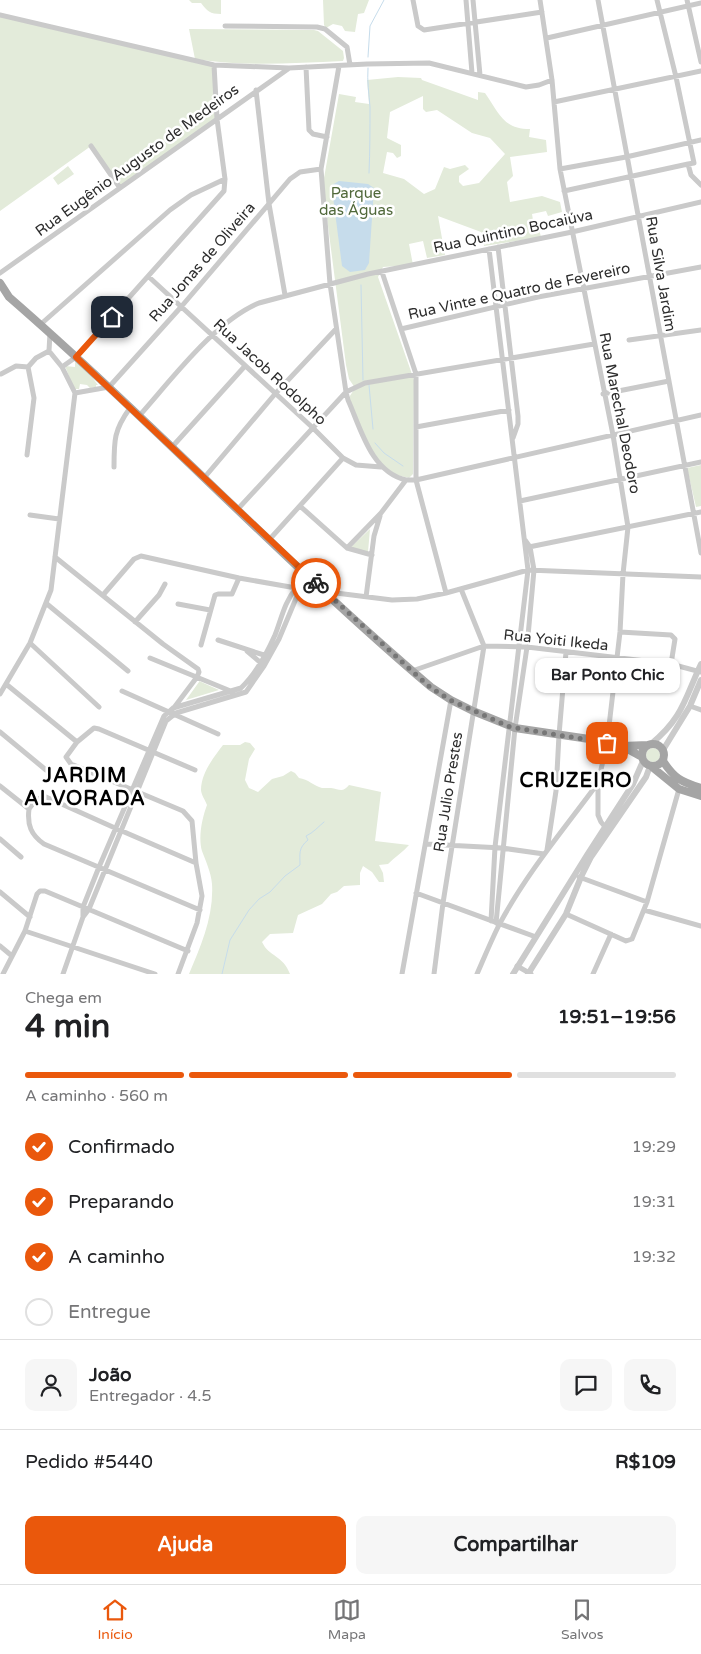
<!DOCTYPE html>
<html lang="pt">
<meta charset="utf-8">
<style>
:root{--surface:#fff;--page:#f6f6f6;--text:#202124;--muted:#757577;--line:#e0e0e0;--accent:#ea580c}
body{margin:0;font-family:"Varela Round",sans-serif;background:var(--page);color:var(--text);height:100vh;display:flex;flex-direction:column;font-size:19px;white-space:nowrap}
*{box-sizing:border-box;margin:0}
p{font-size:16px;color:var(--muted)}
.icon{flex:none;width:28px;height:28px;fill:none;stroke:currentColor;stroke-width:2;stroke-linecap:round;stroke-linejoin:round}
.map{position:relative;height:974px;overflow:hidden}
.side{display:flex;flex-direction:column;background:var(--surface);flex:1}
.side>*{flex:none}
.pin{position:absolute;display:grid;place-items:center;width:42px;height:42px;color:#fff;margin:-21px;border-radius:10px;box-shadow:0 2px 8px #0006}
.courier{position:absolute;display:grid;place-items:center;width:50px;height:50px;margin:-25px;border:4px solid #ea580c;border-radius:50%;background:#fff;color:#222;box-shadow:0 1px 6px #0007}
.bubble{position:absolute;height:35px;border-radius:10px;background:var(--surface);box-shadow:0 1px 4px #0004;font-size:16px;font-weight:700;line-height:35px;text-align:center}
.head em{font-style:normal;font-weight:700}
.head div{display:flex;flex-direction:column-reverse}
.head{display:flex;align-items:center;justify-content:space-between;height:85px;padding:0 25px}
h1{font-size:32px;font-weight:700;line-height:38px}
.bar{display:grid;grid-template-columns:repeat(4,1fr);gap:8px 5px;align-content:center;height:60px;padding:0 25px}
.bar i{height:6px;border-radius:4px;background:var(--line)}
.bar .on{background:var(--accent)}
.bar p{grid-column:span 4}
.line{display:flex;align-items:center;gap:12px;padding:0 25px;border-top:1px solid var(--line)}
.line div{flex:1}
.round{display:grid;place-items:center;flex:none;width:52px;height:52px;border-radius:10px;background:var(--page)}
ol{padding:0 25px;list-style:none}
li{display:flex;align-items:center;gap:15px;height:55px}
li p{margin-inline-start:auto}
li .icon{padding:5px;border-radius:50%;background:var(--accent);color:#fff;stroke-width:4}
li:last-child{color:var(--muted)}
li i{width:28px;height:28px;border:2px solid var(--line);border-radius:50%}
.primary-button{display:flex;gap:10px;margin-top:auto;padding:10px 25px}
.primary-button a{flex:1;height:58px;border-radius:10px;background:var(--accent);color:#fff;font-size:20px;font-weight:700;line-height:58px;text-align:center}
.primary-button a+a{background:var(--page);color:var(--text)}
.menu{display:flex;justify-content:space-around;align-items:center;height:70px;border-top:1px solid var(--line);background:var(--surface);font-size:14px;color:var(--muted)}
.menu a{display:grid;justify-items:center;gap:2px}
.menu .on{color:var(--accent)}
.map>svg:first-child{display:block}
.green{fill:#e3ebda;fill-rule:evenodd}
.water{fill:#c6dceb}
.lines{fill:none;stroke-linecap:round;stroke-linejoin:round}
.stream{stroke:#c6dceb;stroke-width:1}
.minor{stroke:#cacaca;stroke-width:5}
.tertiary{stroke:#cacaca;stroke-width:6}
.primary{stroke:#a5a5a5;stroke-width:8}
.done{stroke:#767676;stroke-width:5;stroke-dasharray:0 9}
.route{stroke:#ea580c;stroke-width:6}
.labels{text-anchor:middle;stroke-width:5;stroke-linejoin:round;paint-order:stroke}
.street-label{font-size:15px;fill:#2d2d2d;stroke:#fff}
.park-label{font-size:15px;fill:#50683a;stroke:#fff}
.district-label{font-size:20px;font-weight:bold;letter-spacing:1px;fill:#000;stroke:#fff}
</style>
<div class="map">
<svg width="701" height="974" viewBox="0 0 701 974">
<rect width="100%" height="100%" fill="#fff"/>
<path class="green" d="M189,0h32v14c-11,0 -14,-3 -20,-11h-9z
M323,0h46l-5,13 -6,1 -3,18 -10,-1 -3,-5 -9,-2 -7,4 -2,-3z
M0,15l214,50 3,54 -97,69 -29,-42 -91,65z
M189,29l125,1 4,1 25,20 1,7 -1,3c-49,2 -100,6 -148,-2z
M398,77l23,1 1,2 56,20v-8l7,1c14,20 18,36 45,36l-1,8 17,3 1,12 -37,5 3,19 -6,6 3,20 32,-6 18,6 2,10 -14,4 -2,-5 -14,3 1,6h-2l-1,6 8,-1 3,12 -57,9 -3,-14 -43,-16 7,39 -18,3 -4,-17 -14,3 4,21 -30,2 -5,10 36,103 -1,91v3l-4,4 -12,-3 -22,-14 -27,-62 7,-11 -6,-9 -3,-14 -22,-170v-17l15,-84 17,3 -1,5 14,2 -2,-24zM423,96v13l3,3 11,-2 35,23 18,5 15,16 -26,29 -16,3 -4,-4v-6l10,-7 -4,-4 -15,4 -6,-2 -9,22 -11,5 -20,-15 -21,-6 4,-21 6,1 4,5 4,-2v-11l-14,-7 3,-26z
M68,166l6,8 -16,11 -5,-7z
M75,362c11,5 16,14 23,23h-2v2l-6,1 -3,-3 -7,-1 -1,5h-5l-9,-23 10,1z
M701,465v41l-5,1 -9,-39z
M370,529l-2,23 -18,-4z
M199,681l20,9 -33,10 13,-18z
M245,742l5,1 5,6 -6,10 -4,21 4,8 9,4 14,-13 11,-3 8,-5 4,2 4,5c9,1 15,8 23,10 1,0 8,0 9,0 8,1 12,5 18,-3l32,7 -6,49 34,4c-6,7 -14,12 -21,19l-9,1 4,8 1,9h-5l-7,-10 -9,-6 -3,7v12l-16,1 -7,6 -6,2 -9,10 -24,11 -5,18 -23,1 -8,8c7,15 21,13 28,32h-101c12,-28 25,-58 23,-90 -1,-12 -6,-22 -10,-33 -4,-13 0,-33 5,-46 -2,-5 -6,-11 -6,-15 0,-17 13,-33 22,-45h17z
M646 755a7 7 0 1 1 14 0a7 7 0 1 1-14 0Z"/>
<path class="water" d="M339,181l29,3 6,4 -5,75 -4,7 -15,2 -8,-6 -10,-77v-4z"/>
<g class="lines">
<path class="stream" d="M368,57l2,-31 14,-26
M368,68c-1,13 1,26 2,39 0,22 0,44 -1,66
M361,285l2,95
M369,385l4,44
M375,443l9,10 19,13
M222,974l8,-34 19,-30 10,-11 11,-7 15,-16 15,-11c0,-11 -2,-17 8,-25l-2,-4c7,-3 13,-10 18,-14"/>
<path class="minor" d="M413,0l5,26 6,4 118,-18
M466,0l6,73
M473,0l7,75
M540,0l12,80 8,89 53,266 15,92 -5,47 -3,58 -13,111 -9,40v32l3,7 5,6
M598,0l103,553
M657,0l19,77 18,86 -6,1 3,11 10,10
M687,0l14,62
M0,15l214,50 75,3 78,-4 62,-1 97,24 13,-2 13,-5
M225,26l92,1 8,2 22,18 3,18
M547,38l154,-35
M339,66l-18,103 9,115 16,108 2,8c13,29 23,72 58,80
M306,67l3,63 4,4 14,3
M256,90l13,114 16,91
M554,102l147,-31
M91,146l29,42
M560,169l66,-12 75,-17
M564,191l124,-27
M498,247l20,169v8l-5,14
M489,249l39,321 -33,277 -4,74
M382,272l34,102v106l30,113
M0,273l288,-204
M149,277l164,151 30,30 13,7 25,2
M41,324l129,-114 21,-15 34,-16
M401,329l137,-32 163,-30
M629,340l72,-10
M49,351l13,16 13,26
M62,367l14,-10 148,-166 1,-12 -8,-60 -3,-54
M1,374l15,-8 12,1 8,-9 13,-7 1,-18
M75,393l34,-6 72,-80 109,-128 10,-7 21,-3
M603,394l66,-13
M139,416c33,-37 75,-94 120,-113l109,-29 204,-42 129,-30
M416,427l93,-17
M172,447l73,-81
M27,455l7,-57 -6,-31
M114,467c0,-27 0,-37 16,-59
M204,478l71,-84 61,-65
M520,501l181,-39
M300,506l47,42 25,7
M237,510l109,-118 19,-9 229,-39
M30,515l29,4
M269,540l74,-82
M529,547l172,-35
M347,548l34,-35 25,-33h10l285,-65
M55,557l108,87 35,25 1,3 -2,5 -24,32
M103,595l31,-36 7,-3 98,22 57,10 96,12 25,-1 29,-6 82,-23 173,7
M366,597l8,-61 6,-20
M47,604l81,67
M178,604l32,6
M135,622l24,-27 6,-11
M620,632l51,3 4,4 -4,25
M218,640l49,16
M30,643l69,64
M201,645l14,-50 3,-1h14l7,-16
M247,651l15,13
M150,658l83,34
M412,671l72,-25 43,1 144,17 30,8
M6,684l71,58
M122,691l96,43
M0,694l30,-51 21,-53 24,-197
M690,706l11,4
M0,732l46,38
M0,786l29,23
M29,809c-2,16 2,26 15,35l156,66
M29,809c5,-7 8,-12 17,-12l69,31 81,35
M0,839l21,18
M426,844l76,4 42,6
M547,850l9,-59 3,-56 7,-83
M579,877l68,25
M0,892l30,25
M416,893l120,44
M644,910l57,16
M566,914l60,27 6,-2 15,-37 32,-113
M83,916v-9l16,-40 65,-151 9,-8 68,-20c14,-13 26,-35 34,-53 7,-18 9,-32 21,-47
M496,923l19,-195 12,-81 7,-77 -4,-23 -5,-7
M25,931l130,43
M0,946l12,10
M517,966l14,8
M3,974l22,-43 12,-37 3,-3h5l143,60
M63,974l20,-57 6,-8 77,-188 10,-8 70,-21 18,-26 15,-27 21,-50
M178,974l19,-51 5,-27 -6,-33 -4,-42 -9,-10 -112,-47 -5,-7 11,-15 17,-14 5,1 96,41
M402,974l49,-274
M434,974l9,-71 41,-257 -23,-57
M477,974c7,-16 14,-33 22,-49 27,-51 65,-96 99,-142
M593,974l18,-40"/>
<path class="tertiary" d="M651,744c32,-26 34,-46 50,-80
M663,750l27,-44 11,-26
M513,974l74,-119 46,-71 10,-23
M528,974l38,-60 15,-37 10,-20 55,-80 4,-11"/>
<path class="primary" d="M0,283l9,14c145,126 276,266 422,390l20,13 22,11 42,17 74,11 33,7 26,-1
M642 755a11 11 0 1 1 22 0a11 11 0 1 1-22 0Z
M622,746l20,11
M663,761c11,17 18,21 38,27
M652,767l27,22 22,7"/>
</g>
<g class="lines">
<path class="done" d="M316,583l96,88 18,16 20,13 60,27 97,16"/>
<path class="route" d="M112,317l-36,40 240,226"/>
</g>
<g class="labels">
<g class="street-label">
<text transform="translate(137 160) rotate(-36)" y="5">Rua Eugênio Augusto de Medeiros</text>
<text transform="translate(513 231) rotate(-12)" y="5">Rua Quintino Bocaiúva</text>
<text transform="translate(202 262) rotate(-49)" y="5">Rua Jonas de Oliveira</text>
<text transform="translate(661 274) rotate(80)" y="5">Rua Silva Jardim</text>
<text transform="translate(519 291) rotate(-12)" y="5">Rua Vinte e Quatro de Fevereiro</text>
<text transform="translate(270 372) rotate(43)" y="5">Rua Jacob Rodolpho</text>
<text transform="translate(620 413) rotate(79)" y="5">Rua Marechal Deodoro</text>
<text transform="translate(556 640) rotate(6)" y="5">Rua Yoiti Ikeda</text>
<text transform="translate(448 792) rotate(-81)" y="5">Rua Julio Prestes</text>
</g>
<g class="park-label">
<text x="356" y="198">Parque<tspan x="356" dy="17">das Águas</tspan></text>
</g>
<g class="district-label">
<text x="85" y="782">JARDIM<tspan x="85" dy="23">ALVORADA</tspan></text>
<text x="576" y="787">CRUZEIRO</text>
</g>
</g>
</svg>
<div class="pin" style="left:607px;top:743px;background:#ea580c"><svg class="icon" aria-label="bag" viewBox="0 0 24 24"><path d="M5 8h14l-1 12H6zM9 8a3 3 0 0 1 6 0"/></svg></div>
<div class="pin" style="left:112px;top:317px;background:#1f2937"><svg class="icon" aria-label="home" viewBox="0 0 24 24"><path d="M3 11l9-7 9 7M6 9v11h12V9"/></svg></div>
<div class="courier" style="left:316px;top:583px"><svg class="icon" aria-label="bike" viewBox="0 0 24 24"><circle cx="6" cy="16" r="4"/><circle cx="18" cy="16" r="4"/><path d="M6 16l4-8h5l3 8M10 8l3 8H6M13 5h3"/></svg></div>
<div class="bubble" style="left:535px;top:658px;width:145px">Bar Ponto Chic</div>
</div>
<section class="side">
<div class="head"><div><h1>4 min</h1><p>Chega em</p></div><em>19:51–19:56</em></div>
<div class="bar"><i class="on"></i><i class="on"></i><i class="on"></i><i></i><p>A caminho · 560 m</p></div>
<ol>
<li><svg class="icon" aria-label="check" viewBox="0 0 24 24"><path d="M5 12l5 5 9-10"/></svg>Confirmado<p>19:29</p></li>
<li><svg class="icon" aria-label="check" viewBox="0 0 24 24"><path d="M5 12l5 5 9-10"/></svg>Preparando<p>19:31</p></li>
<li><svg class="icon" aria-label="check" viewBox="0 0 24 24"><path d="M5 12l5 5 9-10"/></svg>A caminho<p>19:32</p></li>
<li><i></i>Entregue</li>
</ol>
<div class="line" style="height:90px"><a class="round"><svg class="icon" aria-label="person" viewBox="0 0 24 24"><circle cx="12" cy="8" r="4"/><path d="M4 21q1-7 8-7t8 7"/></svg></a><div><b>João</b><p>Entregador · 4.5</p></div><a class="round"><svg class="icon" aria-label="chat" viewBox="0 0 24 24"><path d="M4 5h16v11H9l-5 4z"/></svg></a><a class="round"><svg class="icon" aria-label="phone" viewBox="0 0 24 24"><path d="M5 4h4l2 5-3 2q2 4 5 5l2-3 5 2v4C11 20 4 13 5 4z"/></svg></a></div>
<div class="line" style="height:65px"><div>Pedido #5440</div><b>R$109</b></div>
<div class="primary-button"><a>Ajuda</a><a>Compartilhar</a></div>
</section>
<nav class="menu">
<a class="on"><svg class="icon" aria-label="home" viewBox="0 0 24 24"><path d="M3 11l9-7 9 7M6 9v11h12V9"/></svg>Início</a>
<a><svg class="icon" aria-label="map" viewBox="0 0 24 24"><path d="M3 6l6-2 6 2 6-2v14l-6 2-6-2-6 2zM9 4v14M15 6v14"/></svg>Mapa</a>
<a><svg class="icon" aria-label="saved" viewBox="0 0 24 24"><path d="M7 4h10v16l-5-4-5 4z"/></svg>Salvos</a>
</nav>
